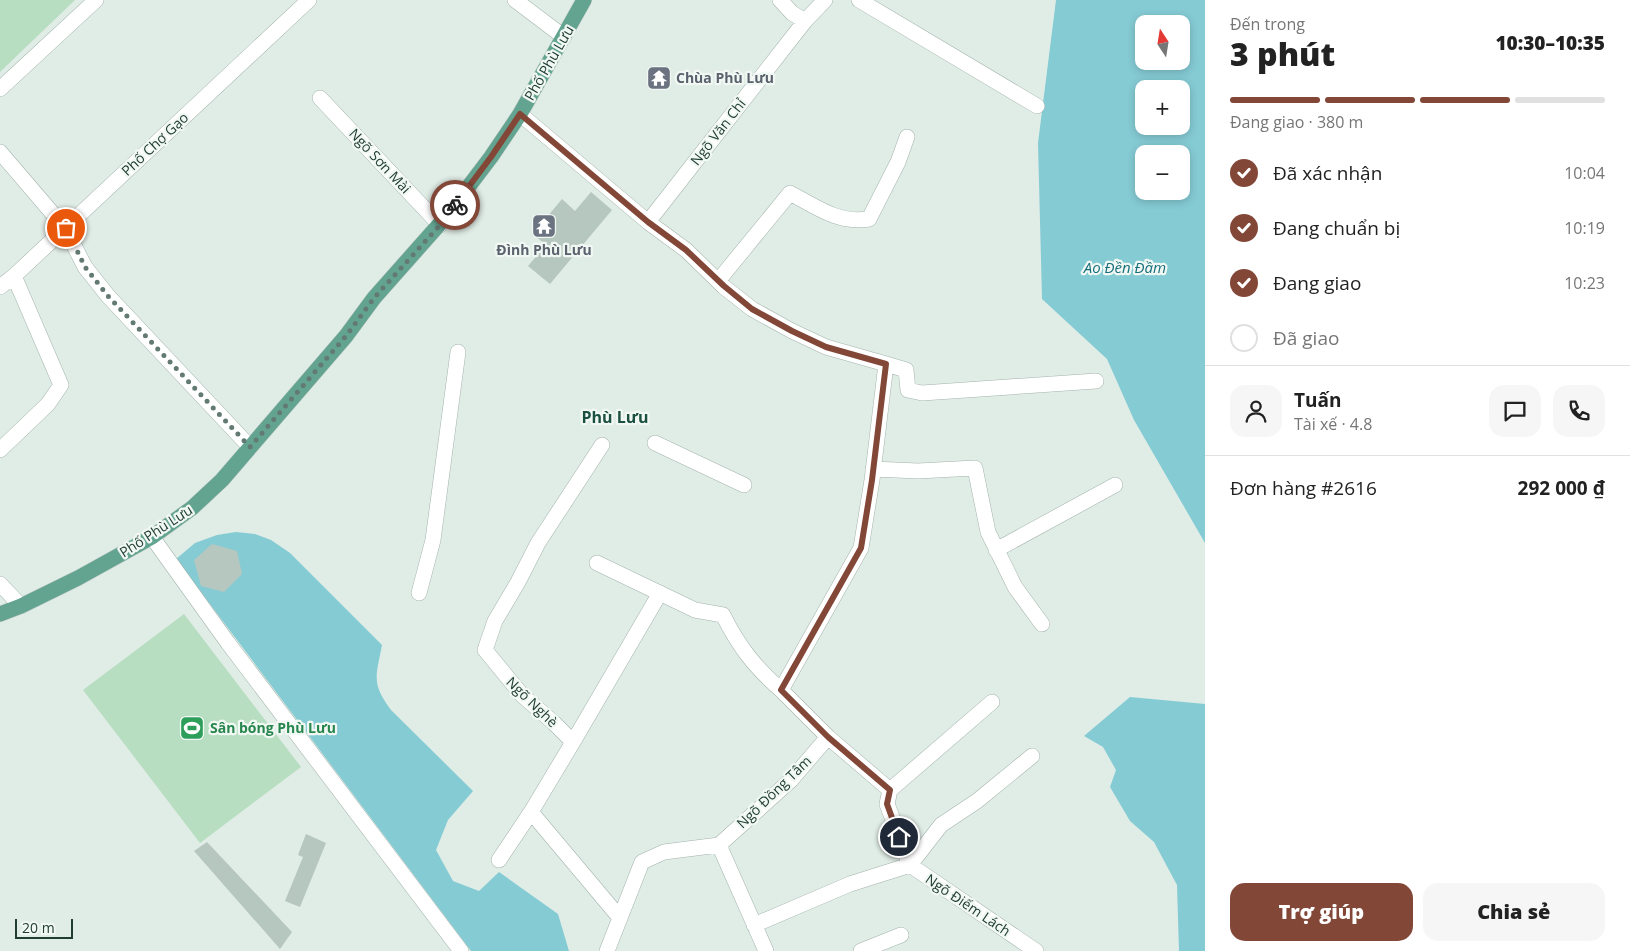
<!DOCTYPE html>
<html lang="vi">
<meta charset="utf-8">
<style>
:root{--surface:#fff;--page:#f6f6f6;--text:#222;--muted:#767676;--line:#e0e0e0;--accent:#834738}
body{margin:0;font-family:"Open Sans",sans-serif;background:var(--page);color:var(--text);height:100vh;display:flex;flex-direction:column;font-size:19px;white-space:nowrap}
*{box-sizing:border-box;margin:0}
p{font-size:16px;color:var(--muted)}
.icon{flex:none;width:28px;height:28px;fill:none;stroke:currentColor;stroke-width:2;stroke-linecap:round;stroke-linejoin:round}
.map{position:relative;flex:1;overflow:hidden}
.side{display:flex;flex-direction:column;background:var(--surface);width:425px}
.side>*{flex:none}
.needle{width:32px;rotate:348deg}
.fabs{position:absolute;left:1135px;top:15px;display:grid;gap:10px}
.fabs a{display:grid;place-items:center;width:55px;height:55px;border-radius:10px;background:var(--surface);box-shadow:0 2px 8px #0003;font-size:25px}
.scale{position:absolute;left:15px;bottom:12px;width:58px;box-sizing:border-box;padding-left:5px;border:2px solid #203d34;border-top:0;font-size:14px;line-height:18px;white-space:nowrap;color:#203d34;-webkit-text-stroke:4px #f1f8f4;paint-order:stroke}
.pin{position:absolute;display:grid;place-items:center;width:42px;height:42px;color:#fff;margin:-21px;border:2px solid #fff;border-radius:50%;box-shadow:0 1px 5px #0007}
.courier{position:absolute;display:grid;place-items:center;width:50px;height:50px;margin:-25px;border:4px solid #834738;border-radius:50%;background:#fff;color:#222;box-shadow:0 1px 6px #0007}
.overview em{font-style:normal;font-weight:800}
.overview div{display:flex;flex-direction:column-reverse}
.overview{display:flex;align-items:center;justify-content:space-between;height:85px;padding:0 25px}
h1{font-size:32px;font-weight:800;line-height:38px}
.bar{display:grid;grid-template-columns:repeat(4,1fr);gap:8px 5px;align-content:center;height:60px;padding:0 25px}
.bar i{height:6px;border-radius:4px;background:var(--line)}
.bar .selected{background:var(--accent)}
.bar p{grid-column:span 4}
.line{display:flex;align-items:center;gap:12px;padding:0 25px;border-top:1px solid var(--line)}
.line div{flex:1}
.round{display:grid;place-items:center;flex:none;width:52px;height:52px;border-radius:15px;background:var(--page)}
ol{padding:0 25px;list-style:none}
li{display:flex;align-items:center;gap:15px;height:55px}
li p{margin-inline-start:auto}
li .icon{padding:5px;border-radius:50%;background:var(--accent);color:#fff;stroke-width:4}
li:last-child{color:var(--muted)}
li i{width:28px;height:28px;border:2px solid var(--line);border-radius:50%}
.primary-button{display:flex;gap:10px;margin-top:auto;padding:10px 25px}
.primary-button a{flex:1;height:58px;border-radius:15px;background:var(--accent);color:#fff;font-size:20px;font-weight:800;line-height:58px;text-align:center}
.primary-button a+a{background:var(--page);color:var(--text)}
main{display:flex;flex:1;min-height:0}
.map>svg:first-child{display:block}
.green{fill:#b8dec1}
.water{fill:#85cbd4;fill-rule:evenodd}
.building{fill:#b6c7bf}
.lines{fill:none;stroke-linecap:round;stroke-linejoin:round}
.minor-casing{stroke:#a3b4ad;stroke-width:16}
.major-casing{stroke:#c1c9c6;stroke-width:16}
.minor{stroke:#fff;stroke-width:15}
.major{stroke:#63a490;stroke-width:15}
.done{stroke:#637a72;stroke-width:5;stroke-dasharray:0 9}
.route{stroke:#834738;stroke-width:6}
.labels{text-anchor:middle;stroke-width:4.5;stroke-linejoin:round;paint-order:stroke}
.street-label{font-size:14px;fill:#203d34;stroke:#f1f8f4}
.worship-label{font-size:14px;font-weight:bold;fill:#5b616d;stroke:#f1f8f4;text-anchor:start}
.leisure-label{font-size:14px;font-weight:bold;fill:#27864d;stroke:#f1f8f4;text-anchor:start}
.water-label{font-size:15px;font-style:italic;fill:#176f7c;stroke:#f1f8f4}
.quarter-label{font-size:16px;font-weight:bold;fill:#1b5041;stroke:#f1f8f4}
</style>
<main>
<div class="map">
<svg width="1205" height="951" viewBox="0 0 1205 951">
<rect width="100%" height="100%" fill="#e0ece6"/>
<path class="green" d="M0,0h75l-75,72z
M184,614l117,153 -101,76 -117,-153z"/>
<path class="water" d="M1056,0h149v543l-71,-123 -27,-61 -65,-60 -4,-156zM1144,24h37v37h-37zM1144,89h37v37h-37zM1144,154h37v37h-37z
M236,532l19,2 16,6 19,13 92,92c-6,32 -11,38 9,65l82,81 -25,29 -12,30 17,31 26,10 20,-19 59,42 11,37h-98l-295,-392 19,-16 22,-8z
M1130,697l75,7v247h-26l-2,-66 -23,-43 -24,-21 -20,-34 6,-17 -13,-23 -19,-11z"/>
<path class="building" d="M591,192l21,18 -62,74 -22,-18 18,-21 -13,-11 29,-35 13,12z
M212,544l25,7 5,23 -18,18 -23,-6 -7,-26z
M306,834l20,9 -26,64 -15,-6 18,-44 -5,-2z
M207,842l85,90 -12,17 -86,-98z"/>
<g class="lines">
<defs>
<path id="minor" d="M515,0l49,37
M859,0l178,106
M805,21l20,-21
M0,89l96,-89
M320,98l120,127
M520,114l128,108 38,28 38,37 28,22 40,22 34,16 60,17 -14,116 -11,68 -80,142 47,47 -37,43 -72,65 -55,7 -22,10 -35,89
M0,152l65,76 20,39 23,29 142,151
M648,222l157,-201 -13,-8 -12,-13
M718,281l72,-88c26,14 49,31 79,26l29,-57 9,-25
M0,287l14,-11 295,-276
M886,364l20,6 2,20 14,3 174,-12
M655,443l89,42
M602,445l-64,98 -20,39 -23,39 -10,29 37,45 32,28 19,19 -42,70 89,106
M0,450l48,-46 13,-19 -47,-109
M873,469l45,2 57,-3 13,64 27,55 27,37
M152,537l76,106 233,308
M996,550l119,-65
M597,563l98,47 28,5c16,32 31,51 58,75
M0,584l21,22
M419,593l14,-53 25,-188
M828,737l62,53 -3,14 23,61 126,86
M573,742l87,-149
M890,790l102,-88
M719,845l47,106
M499,860l32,-48
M754,925l96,-41 60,-19 31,-40 36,-24 55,-45
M861,951l40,-16"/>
<path id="major" d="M0,614l21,-8 57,-28 74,-41 40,-29 30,-28 124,-144 28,-38 70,-79 47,-62 29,-43 64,-114"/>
</defs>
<use href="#minor" class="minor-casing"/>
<use href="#major" class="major-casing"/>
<use href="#minor" class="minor"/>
<use href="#major" class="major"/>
</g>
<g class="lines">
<path class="done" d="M66,228l19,39 23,29 142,151 96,-111 28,-38 66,-73 15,-20"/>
<path class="route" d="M455,205l36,-48 29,-43 128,108 38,28 38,36 28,23 40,22 34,16 60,17 -14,116 -11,68 -80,142 47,47 62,53 -3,14 12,33"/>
</g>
<defs>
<symbol id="temple-square" viewBox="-11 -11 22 22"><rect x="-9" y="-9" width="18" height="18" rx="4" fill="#6b7280" stroke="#f1f8f4"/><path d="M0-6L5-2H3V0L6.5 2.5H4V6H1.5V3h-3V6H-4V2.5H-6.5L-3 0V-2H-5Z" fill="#fff"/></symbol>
<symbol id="stadium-square" viewBox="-11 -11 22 22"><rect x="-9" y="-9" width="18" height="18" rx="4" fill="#2e9e5b" stroke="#f1f8f4"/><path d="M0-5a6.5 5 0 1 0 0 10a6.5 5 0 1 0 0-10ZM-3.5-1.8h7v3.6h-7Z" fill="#fff"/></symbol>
</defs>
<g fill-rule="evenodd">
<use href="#temple-square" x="645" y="64" width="28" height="28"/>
<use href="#temple-square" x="530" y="212" width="28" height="28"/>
<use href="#stadium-square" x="178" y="714" width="28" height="28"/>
</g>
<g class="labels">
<g class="street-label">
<text transform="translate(549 63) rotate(-60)" y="5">Phố Phù Lưu</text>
<text transform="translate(718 132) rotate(-52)" y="5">Ngõ Văn Chỉ</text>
<text transform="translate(155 144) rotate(-43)" y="5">Phố Chợ Gạo</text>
<text transform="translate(380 161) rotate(47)" y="5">Ngõ Sơn Mài</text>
<text transform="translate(156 531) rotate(-33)" y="5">Phố Phù Lưu</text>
<text transform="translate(532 702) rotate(44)" y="5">Ngõ Nghè</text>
<text transform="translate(774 792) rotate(-44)" y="5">Ngõ Đồng Tâm</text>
<text transform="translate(968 905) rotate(34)" y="5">Ngõ Điếm Lách</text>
</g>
<g class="worship-label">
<text x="676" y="83">Chùa Phù Lưu</text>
<text x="544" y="255" text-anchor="middle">Đình Phù Lưu</text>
</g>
<g class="leisure-label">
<text x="210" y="733">Sân bóng Phù Lưu</text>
</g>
<g class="water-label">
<text x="1125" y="273">Ao Đền Đầm</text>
</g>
<g class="quarter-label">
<text x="615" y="423">Phù Lưu</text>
</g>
</g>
</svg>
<div class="fabs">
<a><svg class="needle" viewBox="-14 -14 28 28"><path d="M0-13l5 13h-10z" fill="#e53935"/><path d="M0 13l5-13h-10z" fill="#767676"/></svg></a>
<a>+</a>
<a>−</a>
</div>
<div class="scale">20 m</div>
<div class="pin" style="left:66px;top:228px;background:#ea580c"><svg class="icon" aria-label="bag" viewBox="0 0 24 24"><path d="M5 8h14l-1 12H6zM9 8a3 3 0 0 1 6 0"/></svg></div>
<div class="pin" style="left:899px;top:837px;background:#1f2937"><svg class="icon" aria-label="home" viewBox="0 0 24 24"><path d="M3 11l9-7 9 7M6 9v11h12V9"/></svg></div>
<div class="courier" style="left:455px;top:205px"><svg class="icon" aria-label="bike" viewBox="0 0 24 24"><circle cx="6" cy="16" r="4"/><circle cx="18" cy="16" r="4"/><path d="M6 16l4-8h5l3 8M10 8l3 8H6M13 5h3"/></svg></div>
</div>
<section class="side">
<div class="overview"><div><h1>3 phút</h1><p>Đến trong</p></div><em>10:30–10:35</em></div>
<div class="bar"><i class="selected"></i><i class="selected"></i><i class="selected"></i><i></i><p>Đang giao · 380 m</p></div>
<ol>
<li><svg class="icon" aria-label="check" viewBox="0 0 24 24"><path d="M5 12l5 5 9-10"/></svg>Đã xác nhận<p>10:04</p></li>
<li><svg class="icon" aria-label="check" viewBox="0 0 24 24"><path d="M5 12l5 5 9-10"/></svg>Đang chuẩn bị<p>10:19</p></li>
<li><svg class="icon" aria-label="check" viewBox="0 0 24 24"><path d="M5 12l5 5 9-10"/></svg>Đang giao<p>10:23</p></li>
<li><i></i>Đã giao</li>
</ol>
<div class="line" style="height:90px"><a class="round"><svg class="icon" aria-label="person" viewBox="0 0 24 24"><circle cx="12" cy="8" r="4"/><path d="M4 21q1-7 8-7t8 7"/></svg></a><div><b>Tuấn</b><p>Tài xế · 4.8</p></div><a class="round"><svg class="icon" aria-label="chat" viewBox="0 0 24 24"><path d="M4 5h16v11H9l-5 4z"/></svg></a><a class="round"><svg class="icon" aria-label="phone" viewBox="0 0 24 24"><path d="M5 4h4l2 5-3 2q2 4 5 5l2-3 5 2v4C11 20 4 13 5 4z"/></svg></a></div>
<div class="line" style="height:65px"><div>Đơn hàng #2616</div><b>292 000 ₫</b></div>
<div class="primary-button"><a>Trợ giúp</a><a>Chia sẻ</a></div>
</section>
</main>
